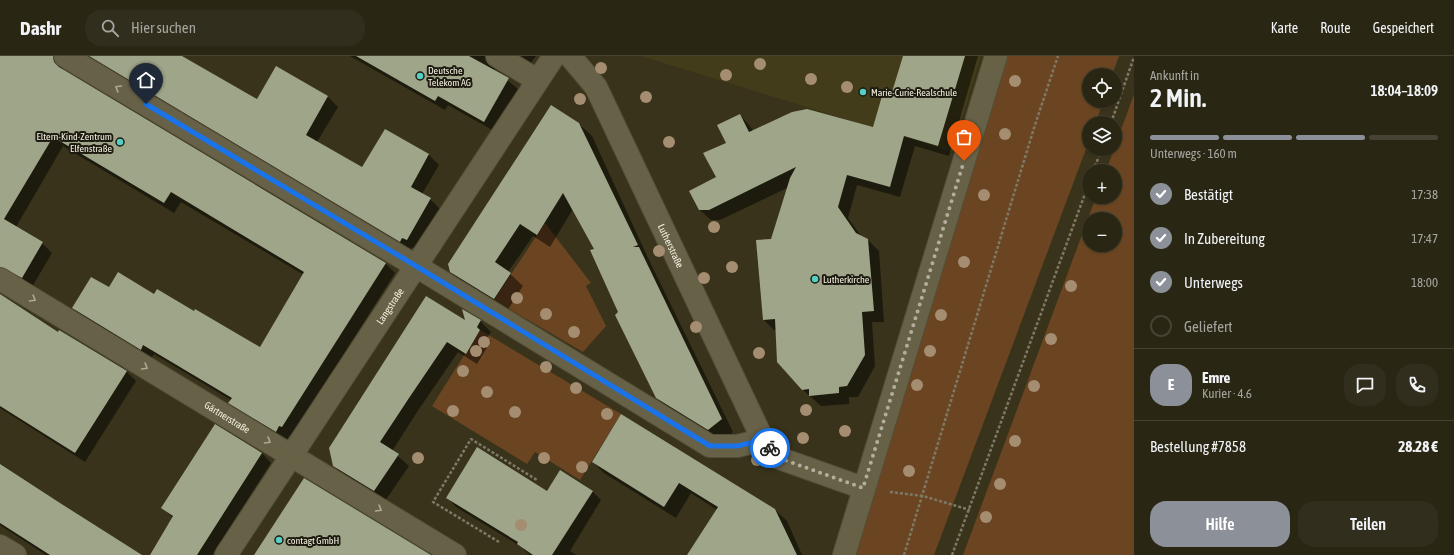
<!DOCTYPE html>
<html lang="de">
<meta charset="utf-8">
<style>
:root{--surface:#2a2614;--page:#322e1d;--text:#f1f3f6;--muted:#a5a5a0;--line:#464334;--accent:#8c9099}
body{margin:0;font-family:"Asap Condensed",sans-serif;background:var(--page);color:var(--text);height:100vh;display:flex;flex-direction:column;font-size:15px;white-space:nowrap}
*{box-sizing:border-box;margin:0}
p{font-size:13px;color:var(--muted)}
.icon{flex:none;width:22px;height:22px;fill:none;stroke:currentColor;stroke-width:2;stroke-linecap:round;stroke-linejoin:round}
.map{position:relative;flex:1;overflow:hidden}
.sheet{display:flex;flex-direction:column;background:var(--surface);width:320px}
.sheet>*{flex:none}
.buttons{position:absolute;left:1082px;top:12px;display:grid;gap:8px}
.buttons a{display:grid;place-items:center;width:40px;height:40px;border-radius:50%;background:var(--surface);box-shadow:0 1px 3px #0004,0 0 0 1px var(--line);font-size:20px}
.pin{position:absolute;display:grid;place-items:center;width:34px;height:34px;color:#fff;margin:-41px -17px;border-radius:50% 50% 50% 0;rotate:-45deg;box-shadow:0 0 4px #0007}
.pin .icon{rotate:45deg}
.courier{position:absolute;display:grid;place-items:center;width:40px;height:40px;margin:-20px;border:3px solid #1a73e8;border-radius:50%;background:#fff;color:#222;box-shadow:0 1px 5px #0007}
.headline em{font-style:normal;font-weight:600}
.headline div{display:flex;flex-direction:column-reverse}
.headline{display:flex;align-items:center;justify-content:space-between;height:68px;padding:0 16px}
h1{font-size:26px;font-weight:600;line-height:30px}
.bar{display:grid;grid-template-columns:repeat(4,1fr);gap:6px 4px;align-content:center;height:48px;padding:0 16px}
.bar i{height:5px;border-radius:3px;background:var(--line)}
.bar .selected{background:var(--accent)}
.bar p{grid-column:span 4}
.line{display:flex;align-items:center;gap:10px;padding:0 16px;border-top:1px solid var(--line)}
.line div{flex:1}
.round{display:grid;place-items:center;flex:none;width:42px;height:42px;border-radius:16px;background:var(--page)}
ol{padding:0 16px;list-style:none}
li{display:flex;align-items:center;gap:12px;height:44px}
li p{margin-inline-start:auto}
li .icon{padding:4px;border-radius:50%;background:var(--accent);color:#fff;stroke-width:4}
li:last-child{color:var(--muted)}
li i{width:22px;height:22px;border:2px solid var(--line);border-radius:50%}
.cta{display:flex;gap:8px;margin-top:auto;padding:8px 16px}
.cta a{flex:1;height:46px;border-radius:16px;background:var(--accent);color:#fff;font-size:16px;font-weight:600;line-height:46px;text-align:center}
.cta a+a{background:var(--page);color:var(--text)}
header{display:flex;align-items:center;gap:24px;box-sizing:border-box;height:56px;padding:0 20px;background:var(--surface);border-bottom:1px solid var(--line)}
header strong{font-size:19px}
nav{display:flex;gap:22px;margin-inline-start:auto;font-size:14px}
.search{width:280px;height:36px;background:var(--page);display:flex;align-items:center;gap:10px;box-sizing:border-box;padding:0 14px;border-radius:16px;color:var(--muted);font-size:15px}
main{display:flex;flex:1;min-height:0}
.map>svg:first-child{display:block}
.built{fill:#433c1b}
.green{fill:#6b4521;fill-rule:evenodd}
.shadow{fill:#0007}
.building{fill:#9fa588}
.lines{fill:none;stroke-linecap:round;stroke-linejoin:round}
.street-casing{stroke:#534e38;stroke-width:24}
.secondary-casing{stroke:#534e38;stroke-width:24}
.path{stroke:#7e7964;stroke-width:2.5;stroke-dasharray:3 2;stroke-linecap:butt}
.street{stroke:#676247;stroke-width:22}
.secondary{stroke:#676247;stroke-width:22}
.tree{fill:#a48d71}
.oneway{stroke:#ada994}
.done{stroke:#b2ae9b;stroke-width:4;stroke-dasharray:0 7.2}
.route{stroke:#1a73e8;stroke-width:5}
.poi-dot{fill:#55cec5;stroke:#1d1b10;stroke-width:1.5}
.labels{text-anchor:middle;stroke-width:4;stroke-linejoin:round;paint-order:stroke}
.poi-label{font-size:10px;fill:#f3f0e0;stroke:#1d1b10;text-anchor:start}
.street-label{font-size:10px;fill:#f3f0e0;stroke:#1d1b10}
</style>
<header>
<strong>Dashr</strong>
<div class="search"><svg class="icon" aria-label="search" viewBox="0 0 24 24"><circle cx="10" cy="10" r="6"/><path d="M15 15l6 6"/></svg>Hier suchen</div>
<nav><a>Karte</a><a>Route</a><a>Gespeichert</a></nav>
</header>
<main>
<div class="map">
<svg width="1134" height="499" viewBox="0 0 1134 499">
<rect width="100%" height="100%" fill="#38331a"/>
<path class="built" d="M641,0h340l-29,96z"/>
<path class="green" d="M985,0h134l-7,19h-23v26h14l-7,22h-7v18l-155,414h-86z
M1134,38v461h-171l133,-358h19v-26h-9zM1089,163h26v26h-26z
M545,167l46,60 -5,3 20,40 -23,26 -89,-52z
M480,274l141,84 -41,66 -45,-28 -8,12 -95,-58z"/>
<path class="shadow" d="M0,0h68l-6,10 1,5 322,192 10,10 -103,163 -2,-1 -4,6 -47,-28 -9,-10 1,-3 -77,-46 -3,5 -68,-41 -10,-10 36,-20 45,7 106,54 44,-74 -123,-73 -7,11 -111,-67 -47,81 26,16 10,10 -20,34 -32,-5z
M84,0h97l77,44 18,-33 52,30 10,10 -21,35 46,26 22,-38 44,25 10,10 -17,29 8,5 10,10 -23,41 -5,-3 -2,4z
M350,0h150l-6,11 1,3 23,19 -24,42 -46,-26 -3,5z
M514,0h22l-6,8z
M904,0h74l-29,100 -34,-10 -15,51 -43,-12 -9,33 13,18 7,4 11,11 5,71h-12l3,44 -17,31h-9v7l-28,2 -19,-17 -26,-59h-2l-10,-10 8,-80 17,-53 -69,33h-9l-11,-10 17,-32 10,-35 13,-28 10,11 3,5 120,-3 20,-35z
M579,68l13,12 56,122 85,174 -12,10 -51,-31 -13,-13 -38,-86 -23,-62 -23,-41 -23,38 -17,-11 -25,36 15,14 -16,25 -43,-26 -13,-13z
M0,239l58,38 69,39 9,9 -51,81 -85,-54z
M463,255l17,10 11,11 -4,6 4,3 -14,23 -19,-12 -39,57 -27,42 17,15 -24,35 -40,-24 -11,-11 -4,-18 137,-125z
M621,360l154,94 12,11 15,34h-114l29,-45 -26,-17 -15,25 -72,-45 -11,-11z
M262,397l9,10 -59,92h-61l22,-37 -10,-10z
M0,409l140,90h-94l-46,-30z
M592,435l9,9 -31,51 6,4h-46l-10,-9 -64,-39 -9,-10z"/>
<path class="building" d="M0,0h53l1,6 5,5 327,196 -104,164 -3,-1 -3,6 -48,-29 4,-5 -89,-53 -2,5 -69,-42 19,-31 18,10 9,-15 36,22 3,-5 37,22 1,-2 65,38 44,-75 -133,-80 -7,11 -111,-66 -49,82 39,23 -21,36 -22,-11z
M89,0h93l75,43 19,-33 52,30 -22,39 56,32 23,-38 44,25 -18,33 20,11 -24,42 -5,-2 -2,4z
M356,0h113l40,22 -25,44 -46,-26 -3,5z
M903,0h62l-27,90 -34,-10 -14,51 -43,-12 -9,32 18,26 12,6 6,72 -12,1 3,43 -18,31 -8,1v6l-30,3v-7l-7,1 -25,-28 -2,-43 -12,1 -7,-80 15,-1 19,-61 6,-11 -87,43h-10l-10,-19 27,-14 -13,-24 23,-10 -9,-18 23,-11 9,18 43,-20 15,-3 66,18 11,-38 8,3z
M551,49l28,18 59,122 -5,2h6l83,172 -14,11 -52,-32 -41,-83 3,-3 -28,-62 4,-1 -31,-56 -26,42 -17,-11 -25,38 16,11 -17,26 -44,-27 -2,-8z
M0,238l58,38 1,-2 68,41 -52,82 -75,-47z
M426,240l39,24 -3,-11 19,11 -4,7 3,3 -14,24 -19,-12 -38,56 -29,44 19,12 -25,37 -41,-25 -4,-18z
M621,358l154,95 22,46h-110l31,-48 -39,-24 -15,24 -72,-45z
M215,368l47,29 -65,102h-47l23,-39 -12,-8z
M477,391l70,44 13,-21 33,21 -41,64h-19l-16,-11 1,-2 -72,-44z
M0,408l60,39 82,52h-92l-50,-32z
M304,422l127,77h-177z"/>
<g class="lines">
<defs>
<g id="street">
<path d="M65,0l351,210 294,180h27l26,-6"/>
<path d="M497,0l40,24"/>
<path id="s1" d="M570,0l26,31 167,353 13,17 87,31"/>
<path id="s2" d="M0,223l455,276"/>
<path d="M0,490l15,9"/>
<path id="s3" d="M226,499l328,-499"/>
</g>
<path id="secondary" d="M844,499l152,-499"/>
</defs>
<use href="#street" class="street-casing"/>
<use href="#secondary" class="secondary-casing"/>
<path class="path" d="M1111,67l23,-66
M1093,115l9,-22
M890,436l33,4 47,14
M499,486l-66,-40 38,-63 66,41
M904,499l130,-427 24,-72
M952,499l137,-372"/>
<use href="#street" class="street"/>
<use href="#secondary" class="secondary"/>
</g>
<g class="tree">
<circle cx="760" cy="8" r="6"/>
<circle cx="601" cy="12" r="6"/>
<circle cx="726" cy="19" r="6"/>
<circle cx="811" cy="23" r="6"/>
<circle cx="1015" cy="25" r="6"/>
<circle cx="847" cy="31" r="6"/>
<circle cx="646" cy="41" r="6"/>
<circle cx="580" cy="43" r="6"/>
<circle cx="1005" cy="78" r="6"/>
<circle cx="669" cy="86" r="6"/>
<circle cx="984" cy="139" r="6"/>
<circle cx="714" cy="171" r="6"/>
<circle cx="659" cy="195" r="6"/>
<circle cx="964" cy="206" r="6"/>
<circle cx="732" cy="211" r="6"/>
<circle cx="704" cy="222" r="6"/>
<circle cx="1071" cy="230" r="6"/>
<circle cx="517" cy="242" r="6"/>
<circle cx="546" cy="258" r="6"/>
<circle cx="941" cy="259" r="6"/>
<circle cx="696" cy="271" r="6"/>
<circle cx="574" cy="276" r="6"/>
<circle cx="1051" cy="283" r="6"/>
<circle cx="484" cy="286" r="6"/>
<circle cx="476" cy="295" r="6"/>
<circle cx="930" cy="295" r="6"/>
<circle cx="759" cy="297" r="6"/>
<circle cx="546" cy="311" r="6"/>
<circle cx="463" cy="315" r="6"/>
<circle cx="917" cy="329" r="6"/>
<circle cx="1034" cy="330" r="6"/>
<circle cx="576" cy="332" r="6"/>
<circle cx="487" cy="336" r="6"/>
<circle cx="806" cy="354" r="6"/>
<circle cx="453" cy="355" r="6"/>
<circle cx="515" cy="356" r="6"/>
<circle cx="607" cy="358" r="6"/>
<circle cx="845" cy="375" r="6"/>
<circle cx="803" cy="382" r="6"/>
<circle cx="1015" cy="385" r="6"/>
<circle cx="418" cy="402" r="6"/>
<circle cx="544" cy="402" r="6"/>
<circle cx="757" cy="404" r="6"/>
<circle cx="582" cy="411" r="6"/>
<circle cx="909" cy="415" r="6"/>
<circle cx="1000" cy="428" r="6"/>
<circle cx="986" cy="461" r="6"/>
<circle cx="521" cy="469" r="6"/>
</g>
<defs><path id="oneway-chevron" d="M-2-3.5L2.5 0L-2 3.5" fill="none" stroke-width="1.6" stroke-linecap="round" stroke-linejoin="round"/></defs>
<g class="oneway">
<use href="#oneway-chevron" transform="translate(118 32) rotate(-149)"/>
<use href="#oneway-chevron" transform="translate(33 243) rotate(31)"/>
<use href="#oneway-chevron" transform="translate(145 311) rotate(31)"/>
<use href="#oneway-chevron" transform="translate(268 385) rotate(31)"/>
<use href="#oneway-chevron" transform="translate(379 453) rotate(31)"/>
</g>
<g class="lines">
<path class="done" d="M770,392l6,9 87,31 101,-327"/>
<path class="route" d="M146,48l270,162 294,180h27l26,-6 7,8"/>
</g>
<g class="poi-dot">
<circle cx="420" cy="20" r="4"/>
<circle cx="863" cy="36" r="4"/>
<circle cx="120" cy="86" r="4"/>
<circle cx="815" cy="223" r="4"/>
<circle cx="279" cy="484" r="4"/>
</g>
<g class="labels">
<g class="poi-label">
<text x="428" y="18">Deutsche<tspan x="428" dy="12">Telekom AG</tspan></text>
<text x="871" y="40">Marie-Curie-Realschule</text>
<text x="112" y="84" text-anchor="end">Eltern-Kind-Zentrum<tspan x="112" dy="12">Elfenstraße</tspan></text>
<text x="823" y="227">Lutherkirche</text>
<text x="287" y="488">contagt GmbH</text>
</g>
<g class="street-label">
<text dy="4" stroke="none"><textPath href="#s1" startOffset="216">Lutherstraße</textPath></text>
<text dy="4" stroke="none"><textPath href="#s3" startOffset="298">Langstraße</textPath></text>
<text dy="4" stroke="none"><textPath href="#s2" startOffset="266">Gärtnerstraße</textPath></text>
</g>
</g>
</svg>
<div class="buttons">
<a><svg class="icon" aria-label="locate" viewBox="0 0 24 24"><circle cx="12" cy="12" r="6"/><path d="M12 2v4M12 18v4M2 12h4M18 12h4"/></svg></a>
<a><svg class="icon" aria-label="layers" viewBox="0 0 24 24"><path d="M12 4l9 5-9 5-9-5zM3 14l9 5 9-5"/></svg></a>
<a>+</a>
<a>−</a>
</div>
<div class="pin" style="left:964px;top:105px;background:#ea580c"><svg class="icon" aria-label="bag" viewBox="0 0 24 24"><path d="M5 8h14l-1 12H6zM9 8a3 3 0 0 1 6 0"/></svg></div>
<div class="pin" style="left:146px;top:48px;background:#1f2937"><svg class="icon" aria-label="home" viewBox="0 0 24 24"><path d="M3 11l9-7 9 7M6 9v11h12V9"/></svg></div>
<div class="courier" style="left:770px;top:392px"><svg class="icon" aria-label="bike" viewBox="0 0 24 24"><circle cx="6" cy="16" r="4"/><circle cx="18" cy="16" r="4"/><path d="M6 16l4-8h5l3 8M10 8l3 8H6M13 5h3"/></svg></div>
</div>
<section class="sheet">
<div class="headline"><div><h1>2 Min.</h1><p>Ankunft in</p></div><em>18:04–18:09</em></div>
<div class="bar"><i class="selected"></i><i class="selected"></i><i class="selected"></i><i></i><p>Unterwegs · 160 m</p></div>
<ol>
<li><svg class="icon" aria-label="check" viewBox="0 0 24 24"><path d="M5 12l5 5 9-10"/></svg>Bestätigt<p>17:38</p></li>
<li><svg class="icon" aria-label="check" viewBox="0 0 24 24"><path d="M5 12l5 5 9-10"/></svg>In Zubereitung<p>17:47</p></li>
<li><svg class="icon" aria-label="check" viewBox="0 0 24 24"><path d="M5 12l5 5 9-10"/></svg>Unterwegs<p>18:00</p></li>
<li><i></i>Geliefert</li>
</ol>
<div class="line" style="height:72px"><b class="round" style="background:var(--accent);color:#fff">E</b><div><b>Emre</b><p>Kurier · 4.6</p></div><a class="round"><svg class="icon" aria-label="chat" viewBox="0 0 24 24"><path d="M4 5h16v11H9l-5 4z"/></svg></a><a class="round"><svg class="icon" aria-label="phone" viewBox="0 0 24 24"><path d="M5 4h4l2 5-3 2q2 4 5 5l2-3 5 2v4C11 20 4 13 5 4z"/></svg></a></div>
<div class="line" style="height:52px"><div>Bestellung #7858</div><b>28.28 €</b></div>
<div class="cta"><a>Hilfe</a><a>Teilen</a></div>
</section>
</main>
